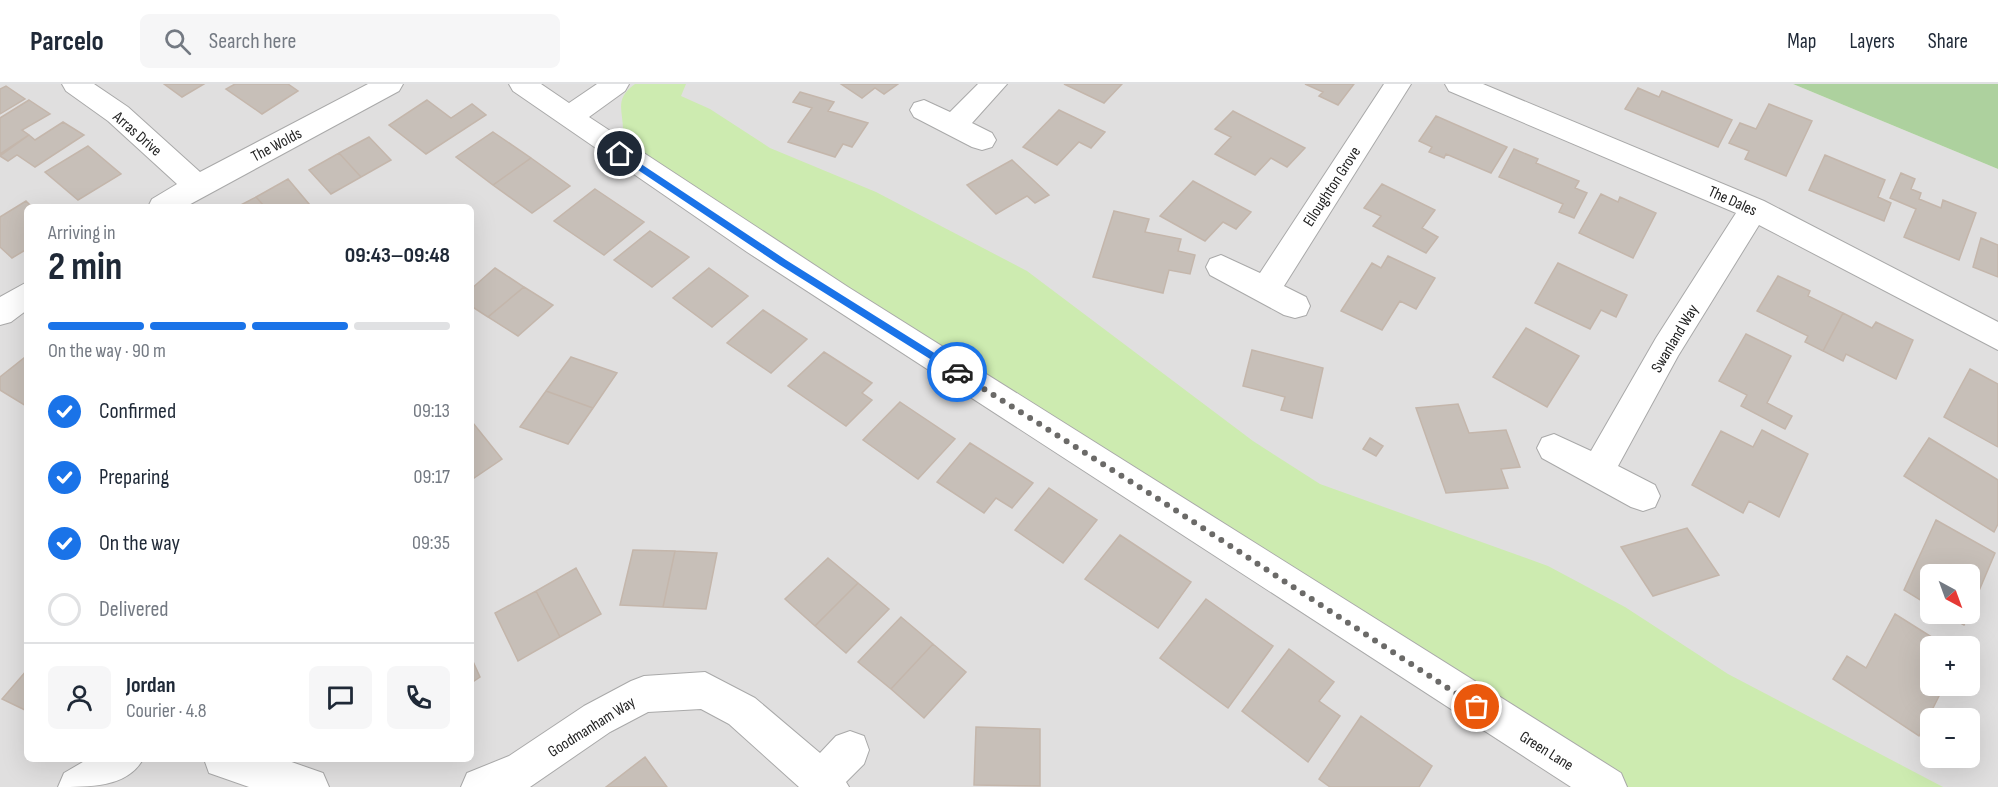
<!DOCTYPE html>
<meta charset="utf-8">
<style>
:root{--surface:#fff;--page:#f6f6f7;--text:#1f2937;--muted:#747a83;--line:#e0e1e3;--accent:#1a73e8}
body{margin:0;font-family:"Sofia Sans Condensed",sans-serif;background:var(--page);color:var(--text);height:100vh;display:flex;flex-direction:column;font-size:22px;white-space:nowrap}
*{box-sizing:border-box;margin:0}
p{font-size:20px;color:var(--muted)}
.icon{flex:none;width:33px;height:33px;fill:none;stroke:currentColor;stroke-width:2;stroke-linecap:round;stroke-linejoin:round}
.map{position:relative;flex:1;overflow:hidden}
.details{position:absolute;left:24px;top:120px;width:450px;height:558px;display:flex;flex-direction:column;background:var(--surface);border-radius:9px;box-shadow:0 6px 24px #0002}
.details>*{flex:none}
.needle{width:39px;rotate:139deg}
.buttons{position:absolute;left:1920px;top:480px;display:grid;gap:12px}
.buttons a{display:grid;place-items:center;width:60px;height:60px;border-radius:9px;background:var(--surface);box-shadow:0 6px 24px #0002;font-size:30px}
.pin{position:absolute;display:grid;place-items:center;width:51px;height:51px;color:#fff;margin:-26px;border:3px solid #fff;border-radius:50%;box-shadow:0 2px 6px #0007}
.courier{position:absolute;display:grid;place-items:center;width:60px;height:60px;margin:-30px;border:4px solid #1a73e8;border-radius:50%;background:#fff;color:#222;box-shadow:0 2px 8px #0007}
.summary em{font-style:normal;font-weight:700}
.summary div{display:flex;flex-direction:column-reverse}
.summary{display:flex;align-items:center;justify-content:space-between;height:102px;padding:0 24px}
h1{font-size:39px;font-weight:700;line-height:45px}
.bar{display:grid;grid-template-columns:repeat(4,1fr);gap:9px 6px;align-content:center;height:72px;padding:0 24px}
.bar i{height:8px;border-radius:4px;background:var(--line)}
.bar .on{background:var(--accent)}
.bar p{grid-column:span 4}
.line{display:flex;align-items:center;gap:15px;padding:0 24px;border-top:2px solid var(--line)}
.line div{flex:1}
.round{display:grid;place-items:center;flex:none;width:63px;height:63px;border-radius:9px;background:var(--page)}
ol{padding:0 24px;list-style:none}
li{display:flex;align-items:center;gap:18px;height:66px}
li p{margin-inline-start:auto}
li .icon{padding:6px;border-radius:50%;background:var(--accent);color:#fff;stroke-width:4}
li:last-child{color:var(--muted)}
li i{width:33px;height:33px;border:3px solid var(--line);border-radius:50%}
header{display:flex;align-items:center;gap:36px;box-sizing:border-box;height:84px;padding:0 30px;background:var(--surface);border-bottom:2px solid var(--line)}
header strong{font-size:28px}
nav{display:flex;gap:33px;margin-inline-start:auto;font-size:21px}
.search{width:420px;height:54px;background:var(--page);display:flex;align-items:center;gap:15px;box-sizing:border-box;padding:0 21px;border-radius:9px;color:var(--muted);font-size:22px}
.map>svg:first-child{display:block}
.residential{fill:#e0dfdf;fill-rule:evenodd}
.grass{fill:#cdebb0}
.forest{fill:#add19e}
.building{fill:#c7bfb8;stroke:#c4b6ab;stroke-width:1.5}
.lines{fill:none;stroke-linecap:round;stroke-linejoin:round}
.minor-casing{stroke:#a9a9a9;stroke-width:2}
.minor{fill:#fff;fill-rule:evenodd}
.route{fill:#1a73e8}
.done{stroke:#6b6a68;stroke-width:6;stroke-dasharray:0 10.8}
.labels{text-anchor:middle;stroke-width:4.5;stroke-linejoin:round;paint-order:stroke}
.street-label{font-size:16px;fill:#222;stroke:#fff}
</style>
<header>
<strong>Parcelo</strong>
<div class="search"><svg class="icon" aria-label="search" viewBox="0 0 24 24"><circle cx="10" cy="10" r="6"/><path d="M15 15l6 6"/></svg>Search here</div>
<nav><a>Map</a><a>Layers</a><a>Share</a></nav>
</header>
<div class="map">
<svg width="1998" height="703" viewBox="0 0 1998 703">
<rect width="100%" height="100%" fill="#f2efe9"/>
<path class="residential" d="M0,0h1793l205,85v618h-1998zM27,123h444v552h-444zM1930,490h40v40h-40zM1930,562h40v40h-40zM1930,634h40v40h-40z"/>
<path class="grass" d="M635,0h51l-5,12 29,13 60,39 106,44 151,79 226,170 67,43 228,82 77,41 103,67 215,113h-336l-987,-633c1,-8 3,-16 3,-24 0,-20 -9,-31 12,-46z"/>
<path class="forest" d="M1793,0h205v85z"/>
<path class="building" d="M164,0h40l-22,13z
M235,0h53l10,7 -36,23 -36,-25z
M841,0h57l-14,10 -9,-6 -13,10z
M1064,0h58l-18,19z
M1305,0h49l-16,21 -19,-9 4,-4z
M6,2l19,13 -25,15v-25z
M1638,4l21,9 3,-6 70,29 -14,27 -93,-38z
M800,8l34,10 -6,9 40,12 -16,24 -9,-3 -8,13 -47,-15 24,-34 -19,-6z
M29,16l21,14 -28,16 7,5 -29,19v-36z
M427,16l24,18 21,-14 14,11 -60,39 -37,-29z
M1769,20l43,17 -26,55 -41,-17 4,-8 -20,-8 11,-20 16,6z
M1059,26l46,22 -14,16 -12,-6 -22,23 -34,-18z
M1233,27l72,37 -18,19 -16,-9 -16,17 -40,-21 16,-17 -16,-8z
M1436,32l71,31 -16,26 -45,-19 -2,4 -15,-6 3,-5 -13,-6z
M63,38l21,13 -49,32 -18,-12 -9,6 -8,-5 29,-21 6,5z
M493,48l38,26 -38,27 -37,-28z
M369,53l22,23 -30,17 -22,-24z
M88,62l33,28 -43,26 -33,-28z
M1514,65l24,10 -2,4 43,18 -4,7 12,5 -13,25 -15,-6 4,-8 -64,-27z
M339,69l22,24 -30,17 -22,-24z
M1825,71l60,25 -7,17 13,6 -7,18 -75,-31z
M531,74l39,28 -38,27 -39,-28z
M1012,76l37,35 -14,8 -8,-7 -31,18 -29,-29z
M1901,89l14,6 -4,10 10,4 -2,6 22,9 2,-8 33,13 -17,47 -55,-23 12,-28 -26,-11z
M288,95l21,25 -4,3h-40l-9,-10z
M1193,97l58,31 -15,17 -13,-7 -18,19 -45,-25z
M1382,100l53,26 -13,18 16,9 -12,16 -53,-27 8,-10 -17,-8z
M595,105l49,33 -40,33 -50,-34z
M1601,110l17,8 2,-5 36,16 -23,45 -54,-25z
M256,113l9,10h-28z
M26,117l6,6h-5v42l-15,9 -12,-11v-30z
M1114,127l35,8 -4,13 36,7 -3,12 17,4 -5,19 -21,-4 -6,23 -70,-16z
M650,147l39,26 -37,30 -38,-27z
M1981,154l17,7v32l-25,-10z
M1388,172l47,22 -19,31 -16,-8 -18,29 -41,-19 31,-48 9,5z
M1558,179l69,32 -11,22 -15,-7 -11,19 -55,-26z
M495,184l29,19 -36,30 -17,-11v-17z
M709,184l39,28 -36,31 -39,-29z
M1778,192l32,15 -2,5 35,17 -20,38 -18,-9 3,-6 -51,-25z
M524,203l29,18 -35,31 -30,-19z
M763,226l44,29 -36,34 -44,-30z
M1843,229l29,15 4,-6 37,18 -17,39 -50,-25 -3,7 -20,-10z
M1526,244l53,28 -32,51 -54,-30z
M1746,250l45,22 -24,47 25,13 -7,13 -44,-23 6,-11 -28,-14z
M1252,266l71,18 -11,50 -31,-8 4,-13 -42,-11z
M824,268l48,31 -10,10 10,7 -26,26 -58,-40z
M571,273l46,16 -24,35 -47,-17z
M24,274l3,2 -1,46 -26,-16v-13z
M1970,285l28,15v63l-54,-30z
M546,307l47,17 -25,36 -48,-17z
M900,318l55,37 -37,40 -55,-39z
M1458,320l11,29 37,-3 14,37 -19,2 7,19 -62,5 -30,-85z
M473,339l29,36 -31,21v-56z
M1762,346l46,24 -29,63 -30,-16 -6,12 -51,-28 29,-54 32,16z
M1370,354l13,8 -7,10 -13,-7z
M1929,354l69,42v44l-4,8 -90,-56z
M970,359l63,40 -21,25 -16,-10 -12,15 -47,-31z
M1049,404l48,32 -34,43 -48,-33z
M1936,436l59,33 -25,59v-38h-40v32l-26,-16z
M1687,444l32,47 -66,21 -32,-49z
M1120,451l71,47 -33,46 -73,-49z
M633,466l42,1 -12,56 -43,-2z
M675,467l42,2 -11,56 -43,-2z
M828,474l30,25 -43,43 -30,-27z
M576,484l25,46 -41,23 -24,-46z
M858,499l31,26 -43,44 -31,-27z
M536,507l24,46 -42,24 -23,-48z
M1206,515l67,47 -45,62 -68,-50z
M1895,530l51,32h-16v40h14l-25,50 -86,-57 14,-23 19,12z
M1944,530h25l-5,11z
M901,533l32,27 -42,45 -33,-27z
M933,560l33,28 -42,46 -33,-29z
M1289,565l45,33 -15,19 21,15 -32,46 -66,-51z
M471,573l9,20 -9,6z
M27,586v41l-25,-12z
M1361,632l71,50 -13,21h-89l-11,-8z
M976,643l64,2v57l-66,-1z
M645,673l22,30h-61z"/>
<g class="lines">
<defs>
<path id="minor" d="M62,0h32l34,23 72,65 168,-88h35l-4,7 -214,116h-37l4,-8 25,-15 -69,-63 -42,-30z
M509,0h32l28,19 28,-19h32l-4,7 -36,26 259,170 773,486 6,14h-56l-34,-22 -790,-513 -234,-161z
M978,0h29l-35,39 20,10 4,7 -4,7 -10,3 -10,-3 -58,-30 -4,-7 4,-7 10,-3 26,12z
M1384,0h27l-127,202 22,11 4,9 -4,9 -11,3 -11,-3 -74,-40 -4,-8 4,-8 11,-4 39,18z
M1445,0h38l281,117 234,121v28l-239,-125 -81,131 -60,110 37,19 5,11 -5,11 -12,4 -12,-4 -89,-49 -5,-10 5,-10 12,-4 37,17 65,-113 80,-125 -287,-122z
M27,198v28l-16,12 -11,3v-28z
M705,588l50,26 65,55 16,-17 14,-5 14,5 5,14 -5,14 -18,18 3,5h-50l-70,-63 -28,-15 -53,3 -38,20 -80,55h-69l6,-14 42,-17 75,-50 47,-25 13,-5z
M88,675h55c-15,28 -52,28 -85,28l6,-14z
M204,675h79l40,14 6,14h-80l-40,-14z"/>
</defs>
<use href="#minor" class="minor-casing"/>
<use href="#minor" class="minor"/>
</g>
<path class="route" d="M617,68h6l163,108 174,109v5h-6l-174,-109 -163,-109z"/>
<g class="lines">
<path class="done" d="M957,288l206,130 314,205"/>
</g>
<g class="labels">
<g class="street-label">
<text transform="translate(138 49) rotate(41)" y="6">Arras Drive</text>
<text transform="translate(276 60) rotate(-28)" y="6">The Wolds</text>
<text transform="translate(1331 102) rotate(-57)" y="6">Elloughton Grove</text>
<text transform="translate(1733 116) rotate(24)" y="6">The Dales</text>
<text transform="translate(1674 254) rotate(-59)" y="6">Swanland Way</text>
<text transform="translate(591 642) rotate(-32)" y="6">Goodmanham Way</text>
<text transform="translate(1547 666) rotate(32)" y="6">Green Lane</text>
</g>
</g>
</svg>
<div class="buttons">
<a><svg class="needle" viewBox="-14 -14 28 28"><path d="M0-13l5 13h-10z" fill="#e53935"/><path d="M0 13l5-13h-10z" fill="#747a83"/></svg></a>
<a>+</a>
<a>−</a>
</div>
<div class="pin" style="left:1477px;top:623px;background:#ea580c"><svg class="icon" aria-label="bag" viewBox="0 0 24 24"><path d="M5 8h14l-1 12H6zM9 8a3 3 0 0 1 6 0"/></svg></div>
<div class="pin" style="left:620px;top:70px;background:#1f2937"><svg class="icon" aria-label="home" viewBox="0 0 24 24"><path d="M3 11l9-7 9 7M6 9v11h12V9"/></svg></div>
<div class="courier" style="left:957px;top:288px"><svg class="icon" aria-label="car" viewBox="0 0 24 24"><path d="M5 17H2v-5l4-1 3-4h7l3 4 3 1v5h-3M9 17h6M6 11h13"/><circle cx="7" cy="17" r="2"/><circle cx="17" cy="17" r="2"/></svg></div>
<section class="details">
<div class="summary"><div><h1>2 min</h1><p>Arriving in</p></div><em>09:43–09:48</em></div>
<div class="bar"><i class="on"></i><i class="on"></i><i class="on"></i><i></i><p>On the way · 90 m</p></div>
<ol>
<li><svg class="icon" aria-label="check" viewBox="0 0 24 24"><path d="M5 12l5 5 9-10"/></svg>Confirmed<p>09:13</p></li>
<li><svg class="icon" aria-label="check" viewBox="0 0 24 24"><path d="M5 12l5 5 9-10"/></svg>Preparing<p>09:17</p></li>
<li><svg class="icon" aria-label="check" viewBox="0 0 24 24"><path d="M5 12l5 5 9-10"/></svg>On the way<p>09:35</p></li>
<li><i></i>Delivered</li>
</ol>
<div class="line" style="height:108px"><a class="round"><svg class="icon" aria-label="person" viewBox="0 0 24 24"><circle cx="12" cy="8" r="4"/><path d="M4 21q1-7 8-7t8 7"/></svg></a><div><b>Jordan</b><p>Courier · 4.8</p></div><a class="round"><svg class="icon" aria-label="chat" viewBox="0 0 24 24"><path d="M4 5h16v11H9l-5 4z"/></svg></a><a class="round"><svg class="icon" aria-label="phone" viewBox="0 0 24 24"><path d="M5 4h4l2 5-3 2q2 4 5 5l2-3 5 2v4C11 20 4 13 5 4z"/></svg></a></div>
</section>
</div>
